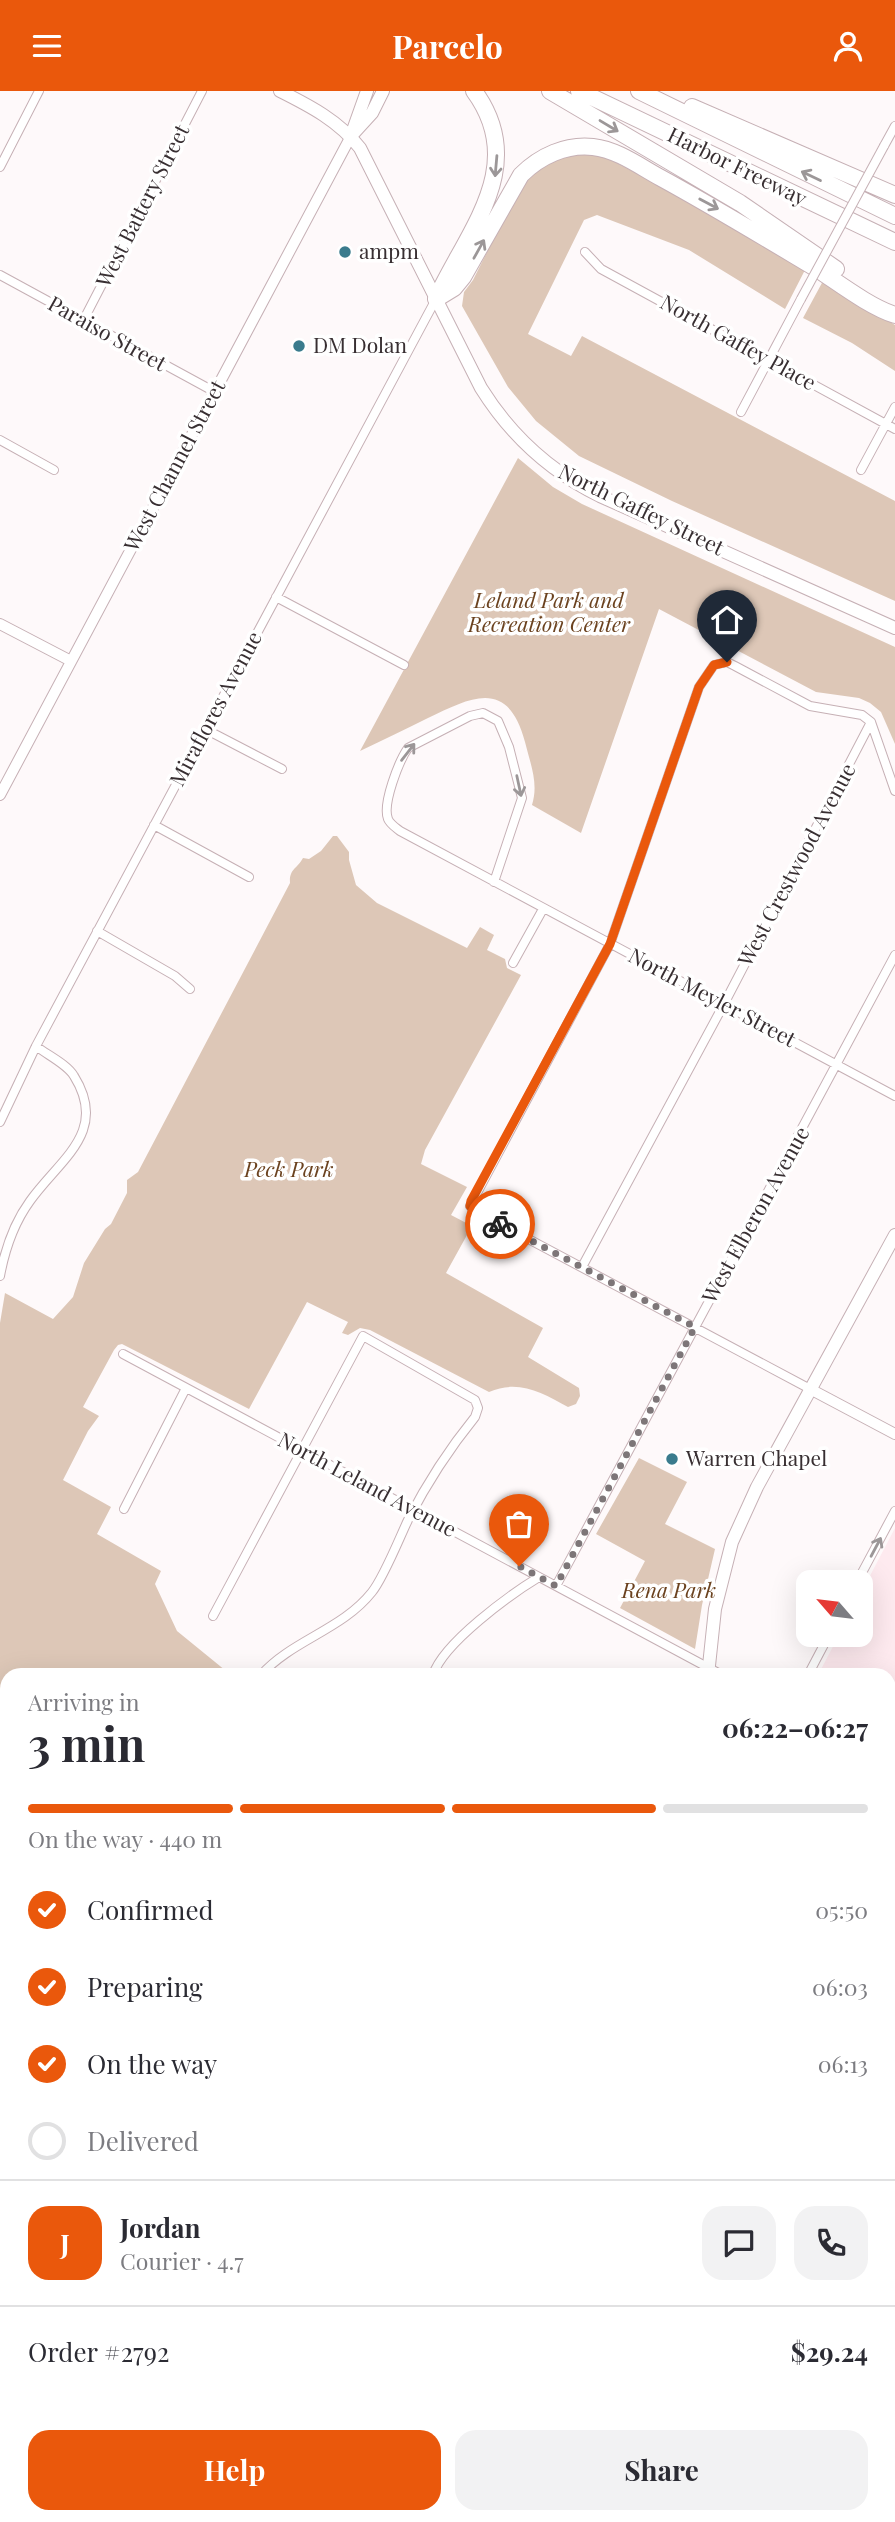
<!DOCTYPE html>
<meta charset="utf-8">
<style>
:root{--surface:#fff;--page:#f2f2f3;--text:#2b2b33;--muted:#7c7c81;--line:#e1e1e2;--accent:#ea580c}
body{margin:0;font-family:"Playfair Display",serif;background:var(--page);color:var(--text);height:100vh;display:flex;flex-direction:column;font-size:26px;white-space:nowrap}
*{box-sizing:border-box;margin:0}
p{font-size:23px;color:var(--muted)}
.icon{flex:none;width:38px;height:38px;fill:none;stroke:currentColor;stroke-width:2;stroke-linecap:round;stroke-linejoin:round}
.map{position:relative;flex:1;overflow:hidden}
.drawer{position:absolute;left:0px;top:1577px;width:896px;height:856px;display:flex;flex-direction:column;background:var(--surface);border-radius:21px 21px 0 0;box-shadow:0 7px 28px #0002}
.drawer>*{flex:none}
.needle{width:46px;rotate:298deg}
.buttons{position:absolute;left:796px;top:1479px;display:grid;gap:14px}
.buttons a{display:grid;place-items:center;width:77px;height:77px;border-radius:14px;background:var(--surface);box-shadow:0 7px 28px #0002;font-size:35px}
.pin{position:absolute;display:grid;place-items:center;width:60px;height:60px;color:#fff;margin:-72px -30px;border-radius:50% 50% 50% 0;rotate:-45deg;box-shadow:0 0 7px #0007}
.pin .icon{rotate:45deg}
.courier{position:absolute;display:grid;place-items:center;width:70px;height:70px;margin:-35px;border:5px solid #ea580c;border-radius:50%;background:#fff;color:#222;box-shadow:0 2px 9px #0007}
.summary em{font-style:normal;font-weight:700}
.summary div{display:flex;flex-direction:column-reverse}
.summary{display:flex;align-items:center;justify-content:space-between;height:119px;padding:0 28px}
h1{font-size:46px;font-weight:700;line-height:52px}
.bar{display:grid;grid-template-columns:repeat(4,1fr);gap:10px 7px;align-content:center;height:84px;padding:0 28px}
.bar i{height:9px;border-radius:5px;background:var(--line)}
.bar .selected{background:var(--accent)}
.bar p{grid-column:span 4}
.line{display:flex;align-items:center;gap:18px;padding:0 28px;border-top:2px solid var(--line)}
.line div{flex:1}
.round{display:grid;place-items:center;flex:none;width:74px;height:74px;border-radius:21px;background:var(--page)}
ol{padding:0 28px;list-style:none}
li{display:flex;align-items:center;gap:21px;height:77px}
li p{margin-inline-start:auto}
li .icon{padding:7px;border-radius:50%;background:var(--accent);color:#fff;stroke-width:4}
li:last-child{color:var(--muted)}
li i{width:38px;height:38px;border:4px solid var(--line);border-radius:50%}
.action{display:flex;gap:14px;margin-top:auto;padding:14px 28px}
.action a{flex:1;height:80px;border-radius:21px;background:var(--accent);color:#fff;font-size:28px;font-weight:700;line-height:80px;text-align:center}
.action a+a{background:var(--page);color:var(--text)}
header{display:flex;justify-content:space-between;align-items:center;height:91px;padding:0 28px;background:var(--accent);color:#fff;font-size:32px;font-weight:700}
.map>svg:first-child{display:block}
.built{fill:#feeaef}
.green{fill:#ddc7b7}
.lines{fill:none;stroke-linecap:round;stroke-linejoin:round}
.minor-casing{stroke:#c6b0b5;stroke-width:10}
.tertiary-casing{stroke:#c6b0b5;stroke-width:12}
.secondary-casing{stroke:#c6b0b5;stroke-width:14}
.primary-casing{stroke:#c6b0b5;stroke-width:14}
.motorway-casing{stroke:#c6b0b5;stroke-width:18}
.minor{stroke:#fff;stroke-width:8}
.tertiary{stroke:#fff;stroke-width:10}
.secondary{stroke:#fff;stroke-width:12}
.primary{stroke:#fff;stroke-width:12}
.motorway{stroke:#fff;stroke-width:16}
.minor-bridge-casing{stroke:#c6b0b5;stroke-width:10;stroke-linecap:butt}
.minor-bridge{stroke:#fff;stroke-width:8}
.oneway{stroke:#9c9798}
.done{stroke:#7d7678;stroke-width:7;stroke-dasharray:0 12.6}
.route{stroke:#ea580c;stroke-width:9}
.poi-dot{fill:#3a7b8d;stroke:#fff;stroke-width:2.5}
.labels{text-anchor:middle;stroke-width:7;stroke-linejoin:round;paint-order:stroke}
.street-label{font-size:21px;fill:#382f32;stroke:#fff}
.poi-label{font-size:21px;fill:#382f32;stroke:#fff;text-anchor:start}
.park-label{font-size:21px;font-style:italic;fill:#6b421f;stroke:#fff}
</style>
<header><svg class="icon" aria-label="menu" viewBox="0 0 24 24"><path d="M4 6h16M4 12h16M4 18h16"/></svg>Parcelo<svg class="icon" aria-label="person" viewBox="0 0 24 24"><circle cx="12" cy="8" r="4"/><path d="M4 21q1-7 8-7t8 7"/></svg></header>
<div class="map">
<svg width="895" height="2431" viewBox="0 0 895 2431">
<rect width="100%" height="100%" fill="#fef9fa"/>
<path class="built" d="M895,1437v215l-5,10 -1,-78h-71l21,-40h22v-42z"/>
<path class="green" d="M578,64h17l16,5 138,72 56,38 -20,39 -96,-59 -92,-35 -13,5 -56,114 43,22 11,-20 313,165v100l-223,-100 -93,-45 -43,-35 -28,-34 -46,-81 2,-14 9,-12 31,-62 21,-35 19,-18 16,-7z
M823,190l72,44v46l-43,-28 -49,-25z
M518,367l35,29 29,17 313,143v97l-14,-32 -11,-9 -11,-5 -43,-6 -157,-83 -78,224 -49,-28c7,-22 -2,-42 -7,-63 -17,-64 -53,-45 -97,-24 -22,11 -45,22 -68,33z
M333,745h4l12,16v8l7,25 21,18 90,45 13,-21 14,8 -7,15 18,9 2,9 14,7 -96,175 -4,14 46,23 -16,28 21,11 -26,47 97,55 -15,29 51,31 1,8 -4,8 -8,3c-26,-14 -49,-28 -79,-15l-119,-62 -10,-2 -12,7 -6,-2 6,-11 -41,-20 -58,107 -127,-65 -4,1 -4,5 -31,57 16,9 -11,15 -25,49 48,27 -14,27 64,37 -6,13 22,47 54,44h-224v842h309l-3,5h-313v-1199l5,-30 48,26 20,-22 11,-34 21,-34 6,-5 16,-31v-13l11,-8 152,-289c-1,-14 7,-14 13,-25l6,1 12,-8z
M639,1367l48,24 -22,42 50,25 -13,56 -7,44 -75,-41 25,-47 -49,-27z"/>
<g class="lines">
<defs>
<path id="minor" d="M884,55l11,-20
M0,76l39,-76
M585,161l16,17 294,160
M0,184l215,117
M83,230l119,-230
M741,321l60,-113
M0,349l54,30
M861,379l34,-63
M276,506l128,68
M205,638l77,40
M154,734l95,52
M494,791l28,-84 -13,-51 -11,-26 -15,-8 -13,3 -62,32c-9,13 -26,56 -20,71 2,5 7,8 12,12l495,265
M97,840l78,45 15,13
M513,872l30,-54
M0,1031l36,-76 400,-747
M582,1176l142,-263 147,-282
M0,1185c5,-27 14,-53 30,-75 30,-42 79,-69 44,-125 -7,-12 -27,-21 -38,-30
M123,1263l599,321
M812,1299l-338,-180 -4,-4 140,-262 89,-257 15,-22 13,-3 8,4 75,40 52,9 9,7 24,69
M124,1418l62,-121
M857,1491l38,-71
M556,1495l339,-631
M213,1525l150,-280 112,64 3,8 -3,9c-26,32 -48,66 -67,103 -9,19 -24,57 -36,72 -30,38 -80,48 -111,83
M433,1584c10,-32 78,-81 106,-98
M808,1584l21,-40
M889,1822l6,3
M889,2004l6,-11
M889,2160l6,3
M889,2349l6,-11
M757,2426l10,5
M479,2431l3,-5
M663,2431l3,-5
M845,2431l3,-5"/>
<path id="tertiary" d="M0,533l71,37
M0,704l351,-659
M812,1299l83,44"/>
<path id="secondary" d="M352,42l15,-42
M351,45l21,-23 11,-22
M708,1584l7,-66 17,-67 25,-55 138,-252
M325,2431l3,-5"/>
<path id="primary" d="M280,0c30,15 59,30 80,57l121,240c30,48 68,83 119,108l295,132"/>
<path id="motorway" d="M550,0l190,112 96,66
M579,0l316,151
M639,0l256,125
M692,16l203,88
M436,208l18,-11 9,-11 58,-102c19,-19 45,-31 72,-28 25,3 46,19 68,31 53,29 104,60 156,91 23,15 53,38 78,46
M436,208c32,-69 93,-133 38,-208"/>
</defs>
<use href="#minor" class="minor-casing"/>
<use href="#tertiary" class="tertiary-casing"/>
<use href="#secondary" class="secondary-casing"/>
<use href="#primary" class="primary-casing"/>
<use href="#motorway" class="motorway-casing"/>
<use href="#minor" class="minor"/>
<use href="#tertiary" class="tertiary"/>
<use href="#secondary" class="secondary"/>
<use href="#primary" class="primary"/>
<use href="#motorway" class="motorway"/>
<defs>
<path id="minor-bridge" d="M801,208l83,-153"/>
</defs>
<use href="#minor-bridge" class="minor-bridge-casing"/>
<use href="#minor-bridge" class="minor-bridge"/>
</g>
<defs><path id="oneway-shaft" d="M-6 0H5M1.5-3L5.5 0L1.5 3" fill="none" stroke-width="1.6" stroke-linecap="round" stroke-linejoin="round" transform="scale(1.75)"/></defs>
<g class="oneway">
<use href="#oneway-shaft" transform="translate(609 35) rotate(31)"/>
<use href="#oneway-shaft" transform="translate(496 75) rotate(95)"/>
<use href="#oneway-shaft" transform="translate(811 85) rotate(-154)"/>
<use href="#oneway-shaft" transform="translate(709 113) rotate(28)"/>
<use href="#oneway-shaft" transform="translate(479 158) rotate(-61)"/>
<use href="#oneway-shaft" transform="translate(408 661) rotate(-52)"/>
<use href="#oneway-shaft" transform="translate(519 695) rotate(78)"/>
<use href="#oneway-shaft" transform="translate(876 1456) rotate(-62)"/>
</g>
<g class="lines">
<path class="done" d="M500,1133l195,103 -139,259 -37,-20"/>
<path class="route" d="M500,1133l-26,-14 -4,-4 1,-5 139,-257 89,-257 15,-22 13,-3"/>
</g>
<g class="poi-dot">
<circle cx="345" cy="161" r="7"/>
<circle cx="299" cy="255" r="7"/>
<circle cx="672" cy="1368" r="7"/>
</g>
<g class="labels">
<g class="street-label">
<text transform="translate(737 76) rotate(26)" y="7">Harbor Freeway</text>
<text transform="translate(143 115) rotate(-63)" y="7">West Battery Street</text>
<text transform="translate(107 243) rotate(29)" y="7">Paraiso Street</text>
<text transform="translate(738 252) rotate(29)" y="7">North Gaffey Place</text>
<text transform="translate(175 375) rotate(-62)" y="7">West Channel Street</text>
<text transform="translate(641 419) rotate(26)" y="7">North Gaffey Street</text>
<text transform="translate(216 618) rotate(-62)" y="7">Miraflores Avenue</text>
<text transform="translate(797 774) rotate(-62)" y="7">West Crestwood Avenue</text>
<text transform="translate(712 907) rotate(28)" y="7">North Meyler Street</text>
<text transform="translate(756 1124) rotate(-61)" y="7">West Elberon Avenue</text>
<text transform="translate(367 1394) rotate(28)" y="7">North Leland Avenue</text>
</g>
<g class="poi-label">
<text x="359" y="168">ampm</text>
<text x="313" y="262">DM Dolan</text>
<text x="686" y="1375">Warren Chapel</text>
</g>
<g class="park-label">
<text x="549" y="517">Leland Park and<tspan x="549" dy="24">Recreation Center</tspan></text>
<text x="289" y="1086">Peck Park</text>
<text x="669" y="1507">Rena Park</text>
</g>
</g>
</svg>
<div class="buttons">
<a><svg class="needle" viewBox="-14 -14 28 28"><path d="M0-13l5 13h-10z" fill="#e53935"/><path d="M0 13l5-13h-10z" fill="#7c7c81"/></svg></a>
</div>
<div class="pin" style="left:519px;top:1475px;background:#ea580c"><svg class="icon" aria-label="bag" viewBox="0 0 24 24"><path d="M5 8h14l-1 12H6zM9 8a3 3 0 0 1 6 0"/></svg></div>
<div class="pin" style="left:727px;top:571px;background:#1f2937"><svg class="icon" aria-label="home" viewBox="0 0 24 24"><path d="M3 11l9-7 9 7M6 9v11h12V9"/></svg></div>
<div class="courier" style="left:500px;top:1133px"><svg class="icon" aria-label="bike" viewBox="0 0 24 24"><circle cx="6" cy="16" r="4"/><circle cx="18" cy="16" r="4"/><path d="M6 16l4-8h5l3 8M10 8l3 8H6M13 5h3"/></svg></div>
<section class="drawer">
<div class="summary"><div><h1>3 min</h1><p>Arriving in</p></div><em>06:22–06:27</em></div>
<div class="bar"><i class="selected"></i><i class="selected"></i><i class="selected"></i><i></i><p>On the way · 440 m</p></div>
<ol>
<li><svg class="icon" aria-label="check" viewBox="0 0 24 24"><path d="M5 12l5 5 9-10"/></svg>Confirmed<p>05:50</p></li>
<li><svg class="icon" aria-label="check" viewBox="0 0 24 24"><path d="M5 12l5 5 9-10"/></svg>Preparing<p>06:03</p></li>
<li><svg class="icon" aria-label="check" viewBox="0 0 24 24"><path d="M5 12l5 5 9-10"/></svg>On the way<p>06:13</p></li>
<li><i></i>Delivered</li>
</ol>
<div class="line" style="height:126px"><b class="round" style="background:var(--accent);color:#fff">J</b><div><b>Jordan</b><p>Courier · 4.7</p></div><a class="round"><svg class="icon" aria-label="chat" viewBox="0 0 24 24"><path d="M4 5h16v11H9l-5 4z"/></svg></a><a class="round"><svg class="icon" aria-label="phone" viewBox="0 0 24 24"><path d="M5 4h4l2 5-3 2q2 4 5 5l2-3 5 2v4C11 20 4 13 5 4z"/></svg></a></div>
<div class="line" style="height:91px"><div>Order #2792</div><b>$29.24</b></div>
<div class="action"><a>Help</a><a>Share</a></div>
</section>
</div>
